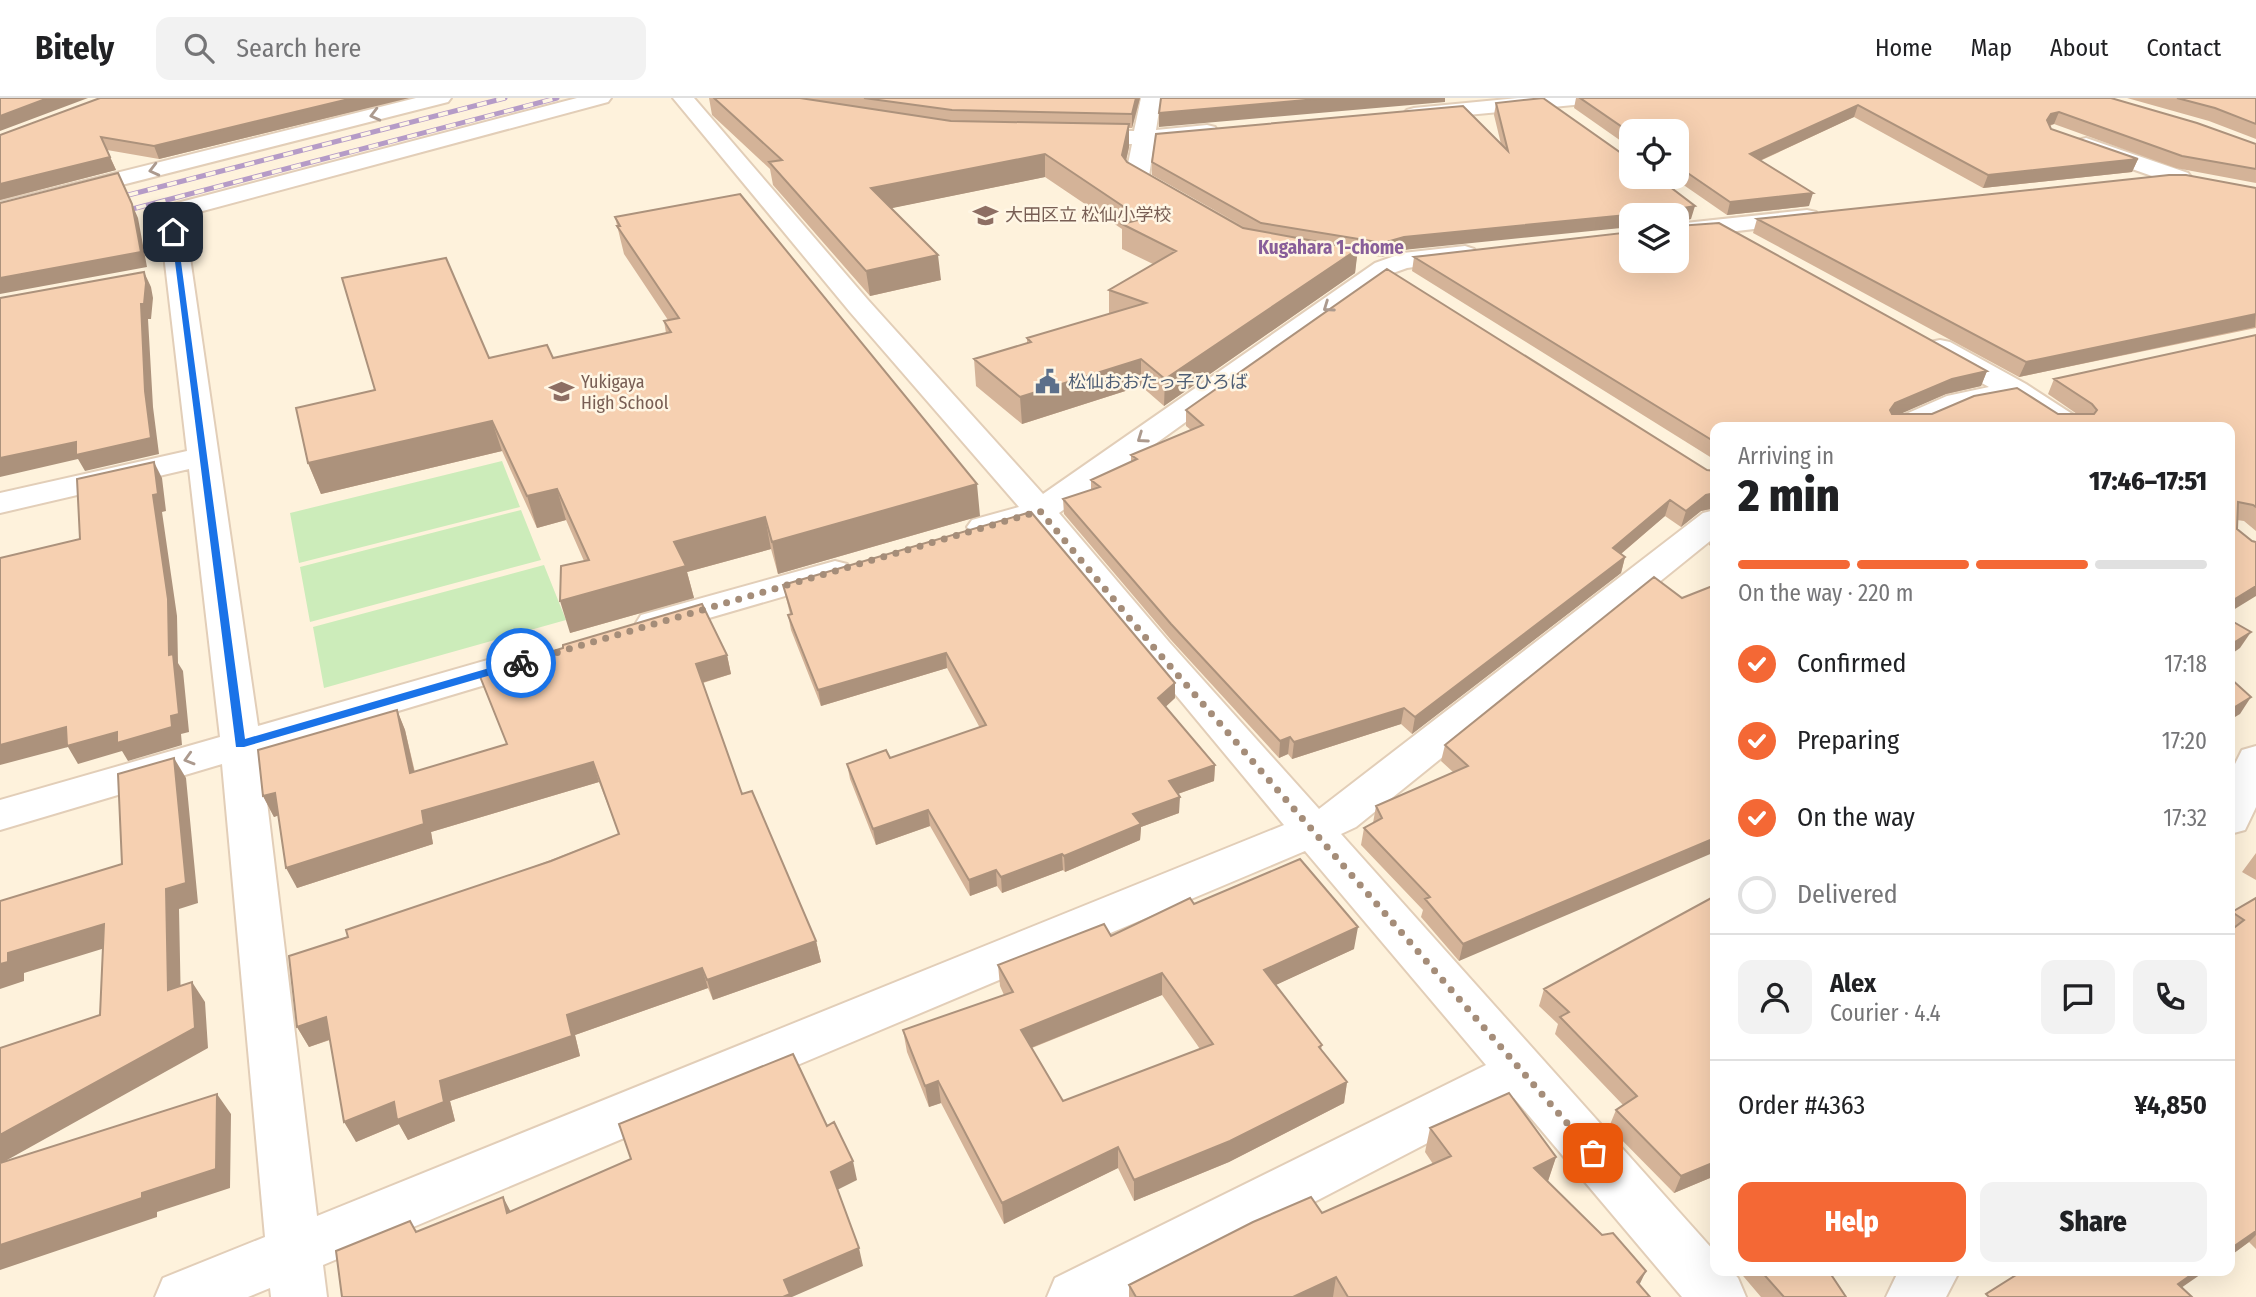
<!DOCTYPE html>
<meta charset="utf-8">
<style>
:root{--surface:#fff;--page:#f2f2f2;--text:#202124;--muted:#757577;--line:#e0e0e0;--accent:#f46835}
body{margin:0;font-family:"Fira Sans Condensed","Noto Sans JP",sans-serif;background:var(--page);color:var(--text);height:100vh;display:flex;flex-direction:column;font-size:26px;white-space:nowrap}
*{box-sizing:border-box;margin:0}
p{font-size:23px;color:var(--muted)}
.icon{flex:none;width:38px;height:38px;fill:none;stroke:currentColor;stroke-width:2;stroke-linecap:round;stroke-linejoin:round}
.map{position:relative;flex:1;overflow:hidden}
.drawer{position:absolute;left:1710px;top:324px;width:525px;height:854px;display:flex;flex-direction:column;background:var(--surface);border-radius:14px;box-shadow:0 7px 28px #0002}
.drawer>*{flex:none}
.buttons{position:absolute;left:1619px;top:21px;display:grid;gap:14px}
.buttons a{display:grid;place-items:center;width:70px;height:70px;border-radius:14px;background:var(--surface);box-shadow:0 7px 28px #0002;font-size:35px}
.pin{position:absolute;display:grid;place-items:center;width:60px;height:60px;color:#fff;margin:-30px;border-radius:14px;box-shadow:0 4px 10px #0006}
.courier{position:absolute;display:grid;place-items:center;width:70px;height:70px;margin:-35px;border:5px solid #1a73e8;border-radius:50%;background:#fff;color:#222;box-shadow:0 2px 9px #0007}
.overview em{font-style:normal;font-weight:800}
.overview div{display:flex;flex-direction:column-reverse}
.overview{display:flex;align-items:center;justify-content:space-between;height:119px;padding:0 28px}
h1{font-size:46px;font-weight:800;line-height:52px}
.bar{display:grid;grid-template-columns:repeat(4,1fr);gap:10px 7px;align-content:center;height:84px;padding:0 28px}
.bar i{height:9px;border-radius:5px;background:var(--line)}
.bar .active{background:var(--accent)}
.bar p{grid-column:span 4}
.line{display:flex;align-items:center;gap:18px;padding:0 28px;border-top:2px solid var(--line)}
.line div{flex:1}
.round{display:grid;place-items:center;flex:none;width:74px;height:74px;border-radius:14px;background:var(--page)}
ol{padding:0 28px;list-style:none}
li{display:flex;align-items:center;gap:21px;height:77px}
li p{margin-inline-start:auto}
li .icon{padding:7px;border-radius:50%;background:var(--accent);color:#fff;stroke-width:4}
li:last-child{color:var(--muted)}
li i{width:38px;height:38px;border:4px solid var(--line);border-radius:50%}
.button{display:flex;gap:14px;margin-top:auto;padding:14px 28px}
.button a{flex:1;height:80px;border-radius:14px;background:var(--accent);color:#fff;font-size:28px;font-weight:800;line-height:80px;text-align:center}
.button a+a{background:var(--page);color:var(--text)}
header{display:flex;align-items:center;gap:42px;box-sizing:border-box;height:98px;padding:0 35px;background:var(--surface);border-bottom:2px solid var(--line)}
header strong{font-size:33px}
nav{display:flex;gap:38px;margin-inline-start:auto;font-size:24px}
.search{width:490px;height:63px;background:var(--page);display:flex;align-items:center;gap:18px;box-sizing:border-box;padding:0 24px;border-radius:14px;color:var(--muted);font-size:26px}
.map>svg:first-child{display:block}
.green{fill:#ccecba}
.lines{fill:none;stroke-linecap:round;stroke-linejoin:round}
.minor-casing{stroke:#e2ceb8;stroke-width:4}
.minor{fill:#fff;fill-rule:evenodd}
.rail-casing{stroke:#b59bc7;stroke-width:5}
.rail{stroke:#fff6e4;stroke-width:3.5;stroke-dasharray:10;stroke-linecap:butt}
.wall{fill:#d4b398;fill-rule:evenodd}
.shaded-wall{fill:#ac927c}
.building{fill:#f6d0b1;stroke:#ac927c;stroke-width:2;fill-rule:evenodd}
.oneway{stroke:#ac9a8e}
.route{fill:#1a73e8}
.done{stroke:#a58d79;stroke-width:7;stroke-dasharray:0 12.6}
.labels{text-anchor:middle;stroke-width:5;stroke-linejoin:round;paint-order:stroke}
.far-education-label{font-size:18px;fill:#785e54;stroke:#fff6e4;text-anchor:start}
.far-service-label{font-size:18px;fill:#4e5e75;stroke:#fff6e4;text-anchor:start}
.far-neighbourhood-label{font-size:19px;font-weight:bold;fill:#885e99;stroke:#fff6e4}
</style>
<header>
<strong>Bitely</strong>
<div class="search"><svg class="icon" aria-label="search" viewBox="0 0 24 24"><circle cx="10" cy="10" r="6"/><path d="M15 15l6 6"/></svg>Search here</div>
<nav><a>Home</a><a>Map</a><a>About</a><a>Contact</a></nav>
</header>
<div class="map">
<svg width="2256" height="1199" viewBox="0 0 2256 1199">
<rect width="100%" height="100%" fill="#fef2dc"/>
<path class="green" d="M502,363l18,46 -221,56 -9,-50z
M521,412l20,50 -231,62 -10,-55z
M544,467l22,55 -242,68 -11,-61z"/>
<g class="lines">
<defs>
<path id="minor" d="M416,0h35l-3,4 -448,114v-14z
M577,0h34l-3,4 -424,114 74,510 271,-78 13,4 6,8 -6,8 -281,84 56,464 967,-391 -251,-302 -49,14 -12,-3 -5,-7 5,-7 47,-13 -169,-195 -177,-214h21l174,202 175,194 332,-231 28,-10 62,-7 9,3 4,5 -4,5 -67,9 -14,5 -334,240 110,129 150,167 384,-296 12,-3v27l-359,290 -15,7 374,418v18h16l7,8 8,19h-64l-168,-199 -382,199h-85l8,-19 431,-213 -181,-214 -982,414 4,32h-56l-1,-9 -22,9h-93l8,-19 102,-41 -43,-473 -222,66v-30l220,-63 -31,-268 -189,44v-20l187,-42 -28,-239 3,-5z
M1141,0h20l-5,32 51,-5 8,2 3,5 -3,5 -8,2 -53,5 -5,32 32,19 4,5 -4,5h-16l-36,-21 -4,-5 7,-35h-57l-8,-2 -3,-5 3,-5 8,-2 59,1z
M1518,0h76l-3,4 -7,2 -170,16 -7,-2 -4,-4 4,-4 7,-2z
M2086,40l102,35 4,5 -4,5h-16l-94,-33 -3,-5 3,-5z
M1807,112l9,2 3,5 -3,5 -140,16v-14z
M1940,242l10,2 76,42 57,37 4,6h-35l-41,-27 -44,9 -41,18h-40l4,-6 57,-25 42,-9 -59,-33 -4,-6 4,-6z
M835,463l12,3 5,7 -5,7 -193,56 -13,-3 -5,-8 5,-8z
M2256,648v61l-11,23 -15,4v-60l12,-24z
M1899,1172h61l-14,27h-60z"/>
</defs>
<use href="#minor" class="minor-casing"/>
<use href="#minor" class="minor"/>
<defs>
<path id="rail" d="M109,102l396,-102
M117,115l440,-115"/>
</defs>
<use href="#rail" class="rail-casing"/>
<use href="#rail" class="rail"/>
</g>
<path class="wall" d="M100,0h309l-250,61 -52,-9 9,20 -116,30v-65z
M709,0h431l-8,30h-3v19l-3,14 1,1 119,66 -94,-53v-13l349,-18 -7,-29 2,-12 195,116 -13,3v4l309,145 -6,15 -35,8 -47,20h178l-29,-20 6,-15 202,-44v196l-12,-10 -7,-1 -7,92v-185h-515v33l-303,-189 2,-14 217,4 45,-46h-45l-228,35 -21,7 -25,-4 -2,20 -191,133 -23,-20 -119,38 -46,-38 -2,-27 53,-16v-5l82,-24v-24l44,-26 -31,-15v-20l-77,-52 -154,31 50,72 -71,16 -97,-111 -3,-16 -58,-54z
M1576,0h535l145,46v39l-80,-15 -122,-44 -4,2 1,3 87,30 -6,13 -149,16 -129,-71 -94,44 49,45 -82,9 -55,-38h4v-46h-45v17l-57,-40z
M2127,0h129v41l-47,-18z
M2256,90v140l-237,49 -266,-144 4,-14z
M615,119l365,299 -202,58 -7,-25 -84,23 7,26 -124,35 14,-72 -18,-41 -29,8 -35,-77 -181,43 -13,-31 67,-73 114,-32h64l113,-25 -2,-12 4,-1 -44,-66z
M1186,312l521,60 8,1v37l-14,3 -20,16 -16,-11 -44,38 4,3 -4,16 -209,161 -11,-10 -109,35 -4,-5 -9,4 -108,-118 -107,-126 -1,-15 28,-9v-10l40,-18v-7l60,-25 -5,-4z
M1715,430v21l-6,-4z
M783,487l392,113 -10,9 50,58 -1,16 -36,13 1,19 -38,14 -1,13 -75,32 -2,-2 -61,23 -5,-7 -27,10 -40,-70 -54,19 -26,-66 -3,-15 43,-6 90,-30 -33,-60 -126,38 -30,-76 -3,-15 2,-1z
M1682,500l-223,363 -38,-44 2,-7 -62,-65 3,-17 9,-5 3,-17 77,-34 -12,-11 4,-16z
M727,557l4,19 -28,9 39,111 74,147 5,21 -108,38 -5,-12 -133,47 5,21 -130,45 5,20 -47,19 -9,-16 -43,18 -26,-102 -21,7 -12,-20 51,-90 271,-103 -20,-52 -168,50 2,12 -136,44 -19,-73 -4,2 -11,-21 134,-86 8,20 10,42 92,-28z
M2256,755v27l-14,-8z
M1715,798v287l-5,-5 -36,15 -65,-66 7,-17 7,-5 -68,-71 3,-10 -19,-18 5,-17z
M2256,800v351l-7,-7 -19,14v-340l2,-4z
M1194,806l160,45 -79,36 47,60 -1,5 26,32 -3,21 -115,59 -95,39 -16,-33 -114,56 -63,-121 -12,4 -22,-55 -4,-22 101,-35 -4,-9 -2,-21 113,-29zM1162,897l38,54 -137,52 -31,-53z
M1430,1030l126,29 -8,24 102,116h-521v-12l193,-72 111,-49 -8,-12z
M1738,1172h101l-8,6 15,21h-85z"/>
<path class="shaded-wall" d="M48,0h40l-88,33v-15z
M353,0h56l-250,61 -5,-13z
M1136,0h4l-8,30v-14z
M1328,0h117v4l-286,25v-14z
M1858,7l-4,12 -108,50 4,-13z
M2059,14l-5,12 -8,2 1,-6 4,-6z
M1129,26v23l-7,31v-23z
M1045,56v23l-172,35 -2,-24z
M110,59l6,13 -116,30v-16z
M2138,61l-6,13 -149,16 5,-13z
M1813,95l-4,13 -82,9 3,-13z
M132,106l6,14 9,49 -147,27v-16z
M1695,108l-4,13 -15,3 1,-13z
M1636,116l-1,1h-4v12l-228,23 -21,7 1,-14 21,-6z
M1358,151l-3,24 -191,133 1,-27z
M938,157l3,25 -71,16 -4,-25z
M144,174l7,15 2,11 -2,21h-3l5,88 6,47 -74,17 -7,-12 -78,18v-19l141,-154z
M2256,216l-1,13 -236,50 7,-15z
M1141,261v27l-119,38 -2,-27z
M1987,273l-6,15 -35,8 -57,25 1,-9 5,-7 57,-24z
M492,323l10,30 -181,43 -13,-31z
M154,364l8,16 4,33 -4,1 15,104 1,47 5,8 6,61 -8,2 1,11 -54,16 -6,-10 -44,13 -10,-17 -68,18v-20l153,-250z
M977,386l3,32 -202,58 -6,-32z
M557,391l9,31 -29,8 -10,-32z
M1715,395v15l-14,3 -20,16 5,-16 20,-16z
M1670,402l-5,16 -56,48 4,-16z
M765,419l6,32 -84,23 7,26 -124,35 -10,-32 114,-59z
M1625,459l-4,16 -209,161 3,-17z
M2256,488v10l-26,16v-10z
M2251,534l-11,16 -10,7v-10z
M946,555l1,15 -126,38 -3,-16z
M727,557l4,19 -30,9 -5,-19z
M1175,585v15l-17,16v-16z
M2251,599l-11,17 -10,6v-10z
M1404,610l-3,16 -109,35 2,-17z
M397,612l8,20 14,63 -9,-20z
M1290,639l-2,17 -9,4 1,-17z
M174,660l12,20 12,125 -19,6 2,101 -13,-20 -2,-101z
M593,664l6,20 -168,50 2,12 -136,44 -11,-20 136,-57z
M1215,667l-1,16 -45,16v-16z
M275,695l11,20 -12,4 -11,-21z
M1180,699l-1,16 -38,14 -1,13 -75,32 -1,-16 69,-42z
M928,712l2,16 -54,19 -3,-16z
M1715,740v14l-256,109 4,-17z
M1062,756l1,16 -61,23 -1,-16z
M996,772l1,16 -27,10 -1,-16z
M104,826l14,20 -94,29v8l-24,8v-25l8,-11z
M1358,829l-4,22 -93,43 3,-22z
M816,843l5,21 -108,38 -6,-20z
M702,870l6,20 -133,47 5,21 -130,45 5,20 -47,19 -9,-16 -43,18 -12,-20 50,-20 46,-21 127,-66z
M1162,875v22l-139,56 -2,-21z
M192,884l13,20 3,46 -208,116v-29z
M326,919l11,20 -28,10 -12,-20z
M938,983l3,22 -12,4 -4,-21z
M1347,984l-3,21 -115,59 -95,39v-21z
M217,996l14,20 -1,74 -73,24v5l-157,53v-25l142,-52z
M1118,1049v21l-114,56 -2,-21z
M1556,1059l-8,24 -22,11 8,-24z
M853,1063l4,19 -22,11 -4,-19z
M1715,1064v4l-5,12 -36,15 7,-17z
M503,1099l10,19 -6,-3z
M2256,1133v4l-7,7 -19,14v-7z
M859,1150l4,18 -71,31h-9l1,-17z
M1826,1172h13l-22,15z
M2198,1172h9l-39,27 10,-13z
M1646,1173l-11,23 2,-12z
M1336,1179l-3,20h-40z"/>
<path class="building" d="M0,0h48l-48,18z
M100,0h253l-199,48 -53,-9 9,20 -110,27v-49z
M714,0h86l151,23 178,3 -7,31 5,7 116,66 115,21 -193,130 -24,-20 -121,38 -46,-38 57,-17 -4,-4 119,-35 -37,-13 67,-39 -54,-27 20,-5 -97,-65 -174,34 67,67 -72,16 -97,-109 13,-2z
M864,0h272l-4,16 -180,-4z
M1161,0h167l-169,15z
M1543,0l81,57 7,2v20h26l38,29 -18,3 1,17 41,-3 268,148 -35,8 -57,24 -5,7 2,4h40l42,-18 43,-8 41,26h36l3,-4 -5,-6 -38,-25 202,-44v172l-3,-2 -15,-3 -1,27 15,12 4,1v44l-26,16v-175h-515v15l-301,-185 217,-25v29h45v-46h-40v-1l-232,23 -21,6 -122,-20 -109,-61 4,-28 307,-28 45,45 -12,-48z
M1580,0h531l86,25 59,21v25l-74,-13 -123,-44 -8,2 -4,6 4,9 87,30 -150,16 -130,-70 -108,49 63,39 -83,9 -54,-37v-34h-45v2z
M2177,0h79v26l-41,-16z
M118,75l14,31 9,48 -141,26v-75z
M2169,77h17l70,13v126l-230,48 -269,-143z
M740,96l237,290 -205,58 -7,-25 -91,25 12,24 -126,35 1,-35 28,-6 -32,-71 -30,7 -35,-75 -184,42 -12,-55 79,-18 -33,-112 104,-20 43,100 58,-13 6,13 118,-26 -7,-11 15,-3 -62,-92h3l-5,-9z
M1387,171l320,201 8,1v22l-9,2 -20,16 -16,-11 -57,48 12,9 -210,160 -11,-9 -110,34 -4,-5 -10,4 -109,-117 -108,-125 37,-12 -9,-7 46,-21 -6,-4 72,-30 -17,-15z
M144,174l2,11 -2,21h-3l4,87 6,47 -75,17v-13l-76,16v-160z
M154,364l4,32 -5,1 15,104 1,56 4,-1 6,60 -8,2 1,11 -55,16v-11l-50,14 -1,-19 -66,18v-187l80,-19 -3,-60z
M1031,414l144,171 -17,15 57,67 -46,16 11,16 -47,17 8,10 -77,32 -2,-2 -61,23 -5,-7 -27,10 -41,-70 -55,19 -26,-65 39,-14 4,8 96,-33 -40,-72 -128,37 -30,-75 4,-1 -9,-29z
M1654,479l28,21 33,-13v253l-252,106 -38,-45 5,-2 -66,-69 18,-10 -6,-12 92,-40 -23,-21z
M702,506l25,51 -31,9 46,130 10,-3 64,150 -109,39 -5,-12 -135,47 5,21 -132,45 4,21 -47,18 -3,-18 -50,20 -18,-105 -29,10 -8,-71 59,-19 -2,-7 205,-69 68,-27 -26,-72 -171,49 2,13 -138,44 -11,-75 -12,3 -5,-46 139,-40 13,63 97,-29 -28,-70 84,-26v-3z
M2230,522l21,12 -21,13z
M2230,580l21,19 -21,13z
M174,660l12,125 -20,6 2,101 24,-8 3,46 -195,107v-87l100,-33 4,-91 -96,29v9l-8,2v-63l122,-37 -4,-90z
M1300,761l58,68 -94,43 58,75 -3,2 28,35 -117,59 -96,39 -16,-33 -116,56 -64,-122 -13,5 -22,-56 110,-38 -15,-27 106,-41 7,12 79,-38 4,6zM1162,875l51,71 -150,57 -42,-71z
M1715,798v266l-34,14 -65,-66 21,-14 -77,-79 9,-5 -25,-23z
M2256,800v333l-26,18v-318l14,-11 -12,-8z
M793,956l34,72 7,-4 19,39 -22,11 28,76 -75,32 6,14 -7,3h-441l-6,-46 74,-30 6,11 87,-35 4,16 124,-54 -12,-35z
M1509,995l47,64 -22,11 68,67 11,-2 33,38 -9,11 13,15h-302l-12,-20 -43,20h-157l-7,-12 124,-63 58,-25 11,16 129,-57 -21,-28z
M217,996l-1,75 -74,24v5l-142,47v-82z
M1760,1172h68l18,27h-62z
M2024,1172h174l-20,14 14,13h-203l-3,-3z"/>
<defs><path id="oneway-chevron" d="M-2-3.5L2.5 0L-2 3.5" fill="none" stroke-width="1.6" stroke-linecap="round" stroke-linejoin="round" transform="scale(1.75)"/></defs>
<g class="oneway">
<use href="#oneway-chevron" transform="translate(375 17) rotate(166)"/>
<use href="#oneway-chevron" transform="translate(154 72) rotate(166)"/>
<use href="#oneway-chevron" transform="translate(1328 209) rotate(145)"/>
<use href="#oneway-chevron" transform="translate(1142 340) rotate(145)"/>
<use href="#oneway-chevron" transform="translate(189 661) rotate(164)"/>
</g>
<path class="route" d="M171,132l6,2 68,507 272,-79h8v5l-281,82h-8z"/>
<g class="lines">
<path class="done" d="M521,565l519,-152 116,139 437,503"/>
</g>
<defs>
<symbol id="school-bare" viewBox="-9 -9 18 18"><path d="M0-5L7-2L0 1L-7-2ZM-4 1L0 2.5L4 1V4Q0 6-4 4Z" fill="#8d6e63" stroke="#fff6e4" stroke-width="2.5" paint-order="stroke"/></symbol>
<symbol id="civic-bare" viewBox="-9 -9 18 18"><path d="M-.6-6.5H3V-4.5H.6V-3L4-1V1h2V6H-6V1h2V-1L-.6-3ZM-1.2 2.5V6h2.4V2.5Z" fill="#5c6f8a" stroke="#fff6e4" stroke-width="2.5" paint-order="stroke"/></symbol>
</defs>
<g fill-rule="evenodd">
<use href="#school-bare" x="968" y="100" width="35" height="35"/>
<use href="#civic-bare" x="1030" y="266" width="35" height="35"/>
<use href="#school-bare" x="544" y="276" width="35" height="35"/>
</g>
<g class="labels">
<g class="far-education-label">
<text x="1005" y="123">大田区立 松仙小学校</text>
<text x="581" y="290">Yukigaya<tspan x="581" dy="21">High School</tspan></text>
</g>
<g class="far-service-label">
<text x="1068" y="290">松仙おおたっ子ひろば</text>
</g>
<g class="far-neighbourhood-label">
<text x="1331" y="156">Kugahara 1-chome</text>
</g>
</g>
</svg>
<div class="buttons">
<a><svg class="icon" aria-label="locate" viewBox="0 0 24 24"><circle cx="12" cy="12" r="6"/><path d="M12 2v4M12 18v4M2 12h4M18 12h4"/></svg></a>
<a><svg class="icon" aria-label="layers" viewBox="0 0 24 24"><path d="M12 4l9 5-9 5-9-5zM3 14l9 5 9-5"/></svg></a>
</div>
<div class="pin" style="left:1593px;top:1055px;background:#ea580c"><svg class="icon" aria-label="bag" viewBox="0 0 24 24"><path d="M5 8h14l-1 12H6zM9 8a3 3 0 0 1 6 0"/></svg></div>
<div class="pin" style="left:173px;top:134px;background:#1f2937"><svg class="icon" aria-label="home" viewBox="0 0 24 24"><path d="M3 11l9-7 9 7M6 9v11h12V9"/></svg></div>
<div class="courier" style="left:521px;top:565px"><svg class="icon" aria-label="bike" viewBox="0 0 24 24"><circle cx="6" cy="16" r="4"/><circle cx="18" cy="16" r="4"/><path d="M6 16l4-8h5l3 8M10 8l3 8H6M13 5h3"/></svg></div>
<section class="drawer">
<div class="overview"><div><h1>2 min</h1><p>Arriving in</p></div><em>17:46–17:51</em></div>
<div class="bar"><i class="active"></i><i class="active"></i><i class="active"></i><i></i><p>On the way · 220 m</p></div>
<ol>
<li><svg class="icon" aria-label="check" viewBox="0 0 24 24"><path d="M5 12l5 5 9-10"/></svg>Confirmed<p>17:18</p></li>
<li><svg class="icon" aria-label="check" viewBox="0 0 24 24"><path d="M5 12l5 5 9-10"/></svg>Preparing<p>17:20</p></li>
<li><svg class="icon" aria-label="check" viewBox="0 0 24 24"><path d="M5 12l5 5 9-10"/></svg>On the way<p>17:32</p></li>
<li><i></i>Delivered</li>
</ol>
<div class="line" style="height:126px"><a class="round"><svg class="icon" aria-label="person" viewBox="0 0 24 24"><circle cx="12" cy="8" r="4"/><path d="M4 21q1-7 8-7t8 7"/></svg></a><div><b>Alex</b><p>Courier · 4.4</p></div><a class="round"><svg class="icon" aria-label="chat" viewBox="0 0 24 24"><path d="M4 5h16v11H9l-5 4z"/></svg></a><a class="round"><svg class="icon" aria-label="phone" viewBox="0 0 24 24"><path d="M5 4h4l2 5-3 2q2 4 5 5l2-3 5 2v4C11 20 4 13 5 4z"/></svg></a></div>
<div class="line" style="height:91px"><div>Order #4363</div><b>¥4,850</b></div>
<div class="button"><a>Help</a><a>Share</a></div>
</section>
</div>
